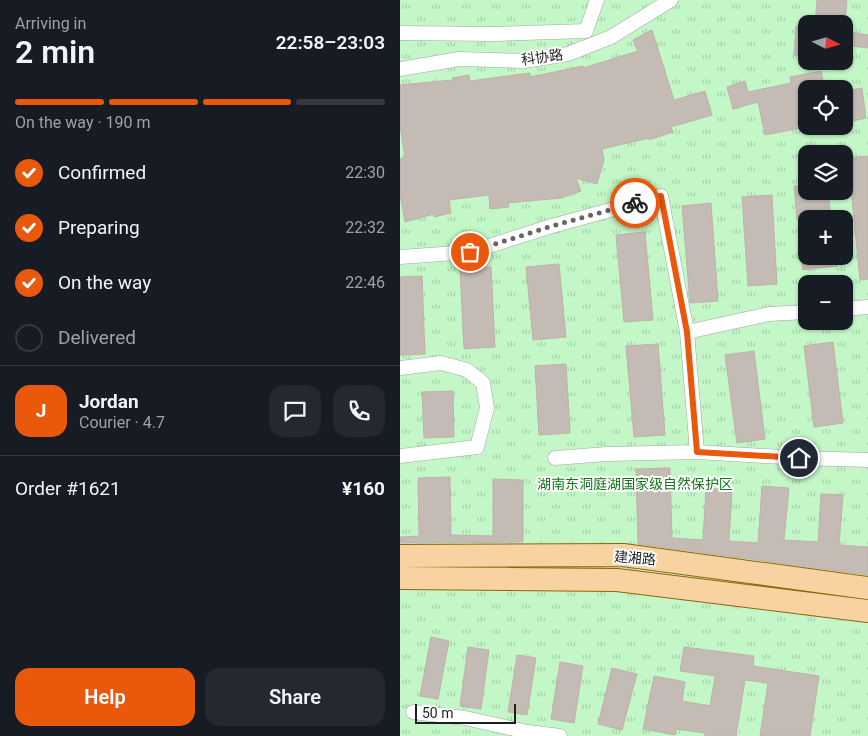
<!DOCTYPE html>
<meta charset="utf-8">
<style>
:root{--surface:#171b24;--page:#242831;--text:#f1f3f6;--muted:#9ea1a6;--line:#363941;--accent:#ea580c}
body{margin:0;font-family:Roboto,"Noto Sans SC",sans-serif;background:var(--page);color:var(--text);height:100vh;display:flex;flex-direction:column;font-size:19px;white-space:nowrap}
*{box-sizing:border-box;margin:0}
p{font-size:16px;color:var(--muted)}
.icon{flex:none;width:28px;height:28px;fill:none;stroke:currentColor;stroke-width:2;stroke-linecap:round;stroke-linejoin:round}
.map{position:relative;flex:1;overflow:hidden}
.drawer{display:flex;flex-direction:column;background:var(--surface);width:400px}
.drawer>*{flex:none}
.needle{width:32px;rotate:96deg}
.fabs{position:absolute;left:398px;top:15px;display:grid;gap:10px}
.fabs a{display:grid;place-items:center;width:55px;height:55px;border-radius:10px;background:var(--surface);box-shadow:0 1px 4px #0004;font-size:25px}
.scale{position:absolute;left:15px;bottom:12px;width:101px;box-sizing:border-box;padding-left:5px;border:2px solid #1e1e1e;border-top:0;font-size:14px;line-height:18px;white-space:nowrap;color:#1e1e1e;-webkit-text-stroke:4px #fff;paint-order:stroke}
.pin{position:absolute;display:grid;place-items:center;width:42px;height:42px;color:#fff;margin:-21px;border:2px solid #fff;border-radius:50%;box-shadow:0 1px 5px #0007}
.courier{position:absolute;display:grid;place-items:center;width:50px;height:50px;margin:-25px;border:4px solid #ea580c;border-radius:50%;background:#fff;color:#222;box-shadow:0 1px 6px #0007}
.summary em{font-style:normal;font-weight:600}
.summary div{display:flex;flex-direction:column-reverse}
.summary{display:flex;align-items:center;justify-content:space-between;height:85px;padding:0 15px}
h1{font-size:32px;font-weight:600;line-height:38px}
.bar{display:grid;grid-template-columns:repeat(4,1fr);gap:8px 5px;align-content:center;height:60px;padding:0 15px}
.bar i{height:6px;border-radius:4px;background:var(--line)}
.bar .current{background:var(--accent)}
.bar p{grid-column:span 4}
.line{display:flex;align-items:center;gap:12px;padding:0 15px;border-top:1px solid var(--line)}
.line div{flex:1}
.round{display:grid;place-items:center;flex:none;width:52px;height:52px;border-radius:15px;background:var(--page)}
ol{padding:0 15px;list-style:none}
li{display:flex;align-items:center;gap:15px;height:55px}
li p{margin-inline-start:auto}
li .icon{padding:5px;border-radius:50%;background:var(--accent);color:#fff;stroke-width:4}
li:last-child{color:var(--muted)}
li i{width:28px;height:28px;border:2px solid var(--line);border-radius:50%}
.cta{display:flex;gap:10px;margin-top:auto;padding:10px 15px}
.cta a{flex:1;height:58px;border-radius:15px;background:var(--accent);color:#fff;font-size:20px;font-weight:600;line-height:58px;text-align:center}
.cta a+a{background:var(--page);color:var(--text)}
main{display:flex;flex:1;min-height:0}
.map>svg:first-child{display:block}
.park{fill:url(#park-tufts);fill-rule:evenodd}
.building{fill:#c3bbb4;stroke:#c0b2a8}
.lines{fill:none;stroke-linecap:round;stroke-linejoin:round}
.street-casing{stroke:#a5a5a5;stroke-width:15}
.primary-casing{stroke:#926406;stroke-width:24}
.street{stroke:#fff;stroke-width:14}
.primary{stroke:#f8d2a1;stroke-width:22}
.done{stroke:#676664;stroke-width:5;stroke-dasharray:0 9}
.route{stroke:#ea580c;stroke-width:6}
.labels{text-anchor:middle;stroke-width:4;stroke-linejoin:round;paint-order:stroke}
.street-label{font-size:14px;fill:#1e1e1e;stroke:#fff}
.park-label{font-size:14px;fill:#107819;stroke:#fff}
</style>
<main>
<section class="drawer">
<div class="summary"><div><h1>2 min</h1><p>Arriving in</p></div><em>22:58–23:03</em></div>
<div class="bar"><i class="current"></i><i class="current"></i><i class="current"></i><i></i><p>On the way · 190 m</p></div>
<ol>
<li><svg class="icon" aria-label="check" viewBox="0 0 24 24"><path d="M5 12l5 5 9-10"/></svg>Confirmed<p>22:30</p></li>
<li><svg class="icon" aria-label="check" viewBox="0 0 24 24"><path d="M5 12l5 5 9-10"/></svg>Preparing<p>22:32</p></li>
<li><svg class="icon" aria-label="check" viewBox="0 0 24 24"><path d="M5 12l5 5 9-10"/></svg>On the way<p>22:46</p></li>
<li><i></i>Delivered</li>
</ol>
<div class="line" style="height:90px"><b class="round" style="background:var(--accent);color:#fff">J</b><div><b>Jordan</b><p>Courier · 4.7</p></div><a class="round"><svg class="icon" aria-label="chat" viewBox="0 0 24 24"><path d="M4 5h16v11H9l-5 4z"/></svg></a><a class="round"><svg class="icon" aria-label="phone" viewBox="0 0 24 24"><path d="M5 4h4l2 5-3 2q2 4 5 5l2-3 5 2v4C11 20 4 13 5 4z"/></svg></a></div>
<div class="line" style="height:65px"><div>Order #1621</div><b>¥160</b></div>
<div class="cta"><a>Help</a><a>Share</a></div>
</section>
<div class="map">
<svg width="468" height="736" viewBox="0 0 468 736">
<defs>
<pattern id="park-tufts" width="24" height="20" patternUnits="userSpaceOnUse" patternTransform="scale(1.25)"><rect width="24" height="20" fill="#c3f7c7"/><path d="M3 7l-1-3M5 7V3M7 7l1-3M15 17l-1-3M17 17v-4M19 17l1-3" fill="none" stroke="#a7d3aa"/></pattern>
</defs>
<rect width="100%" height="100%" fill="#efebe5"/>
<path class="park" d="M0,0h468v736h-468zM406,24h38v37h-38zM406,89h38v37h-38zM406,154h38v37h-38zM406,219h38v37h-38zM406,284h38v37h-38z"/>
<path class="building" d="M417,0h30l-2,24h-30z
M396,26l10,1v29l-12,-1z
M252,30l22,70 31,-9 7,24 -41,12 2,5 -24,8v-2l-47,11 2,11 -7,24 -21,-6 5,13 -20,7 -53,5 1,4 -19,2 -1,-14 -40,5 2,13 -17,4v-3l-29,8 -5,-27v-36l5,-1 -5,-33v-40l53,-5 -1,-2 17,-3 1,6 60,-8v4l53,-11v2l55,-17 -5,-11z
M444,31l24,4v13l-24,-3z
M421,71l4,18h-19v38l-41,8 -7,-33 -25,7 -6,-22 18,-6 3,11 43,-9 -1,-6z
M462,88l4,30 -22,5v-32z
M468,156v123l-8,1 -12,-122z
M406,185v6h22l3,28h-34l-3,-33z
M372,195l5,89 -29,2 -6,-89z
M311,203l7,98 -28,2 -8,-97z
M245,232l8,88 -29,2 -8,-87z
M401,256h35l1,10 -34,4z
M159,264l7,73 -33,3 -7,-73z
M91,267l4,80 -31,2 -4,-80z
M22,276l3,78 -25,1v-78z
M433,342l10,81 -29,4 -10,-81z
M258,344l7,91 -31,2 -8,-91z
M354,351l11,88 -28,4 -12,-88z
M166,364l4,69 -31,2 -4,-69z
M53,391l1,46 -30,1 -2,-46z
M270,468l2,70 31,2 3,-52 26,2 -3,51 29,2 4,-57 27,2 -5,52 34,2 3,-48 22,1 -4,50 29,2v28l-230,-31 -2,-75z
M50,477l1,58 42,1v-57l30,1v62l-123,1v-6l19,-1 -1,-58z
M31,637l18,4 -11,58 -18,-3z
M68,647l21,3 -8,59 -21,-3z
M284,647l70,9 -1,10 66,10 -9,60h-50l8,-53 -23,-3 -9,56h-31v-3l-29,-4 -1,6 -32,-6 11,-53 31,6 -3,19 28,5 5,-30 -35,-5z
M117,655l19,3 -9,57 -19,-3z
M160,662l23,4 -9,57 -23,-4z
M212,668l25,6 -15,56 -24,-6z"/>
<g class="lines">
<defs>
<path id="street" d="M0,33l95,1 91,-3 11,-31
M0,69l59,-10 65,2 44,-7 43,-17 60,-37
M0,257l70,-5 82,-26 109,-30 26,136
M444,309l24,-2
M0,368l41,-5 26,7 16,13 4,25 -10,39 -77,9
M297,452l-10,-120 82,-18 37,-2
M155,458l52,-4 90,-2 102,6 69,2
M13,712l52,6 63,14 32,4"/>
<path id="primary" d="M0,556l223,-1 245,33
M0,578l217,2 251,31"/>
</defs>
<use href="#street" class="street-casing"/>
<use href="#primary" class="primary-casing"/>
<use href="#street" class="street"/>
<use href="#primary" class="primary"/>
</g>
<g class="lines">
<path class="done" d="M70,252l82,-26 83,-23"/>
<path class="route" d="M235,203l26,-7 26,136 10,120 102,6"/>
</g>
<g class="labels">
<g class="street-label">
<text transform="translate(142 57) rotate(-8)" y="5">科协路</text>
<text transform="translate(235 558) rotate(5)" y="5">建湘路</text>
</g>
<g class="park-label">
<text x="235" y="489">湖南东洞庭湖国家级自然保护区</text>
</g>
</g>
</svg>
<div class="fabs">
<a><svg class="needle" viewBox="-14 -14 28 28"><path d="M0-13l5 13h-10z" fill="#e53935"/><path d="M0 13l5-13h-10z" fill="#9ea1a6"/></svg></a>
<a><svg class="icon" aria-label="locate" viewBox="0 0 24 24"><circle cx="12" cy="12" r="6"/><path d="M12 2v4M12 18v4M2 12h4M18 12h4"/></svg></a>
<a><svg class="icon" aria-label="layers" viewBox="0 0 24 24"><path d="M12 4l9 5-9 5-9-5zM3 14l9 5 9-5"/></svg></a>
<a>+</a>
<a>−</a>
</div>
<div class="scale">50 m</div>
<div class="pin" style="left:70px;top:252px;background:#ea580c"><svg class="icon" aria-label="bag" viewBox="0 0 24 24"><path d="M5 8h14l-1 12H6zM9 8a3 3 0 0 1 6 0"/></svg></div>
<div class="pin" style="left:399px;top:458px;background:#1f2937"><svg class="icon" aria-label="home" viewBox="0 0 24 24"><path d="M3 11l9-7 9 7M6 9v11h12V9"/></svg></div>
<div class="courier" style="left:235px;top:203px"><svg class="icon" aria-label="bike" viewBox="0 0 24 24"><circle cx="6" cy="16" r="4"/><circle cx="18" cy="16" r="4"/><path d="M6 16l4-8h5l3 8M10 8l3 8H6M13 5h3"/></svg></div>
</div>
</main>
